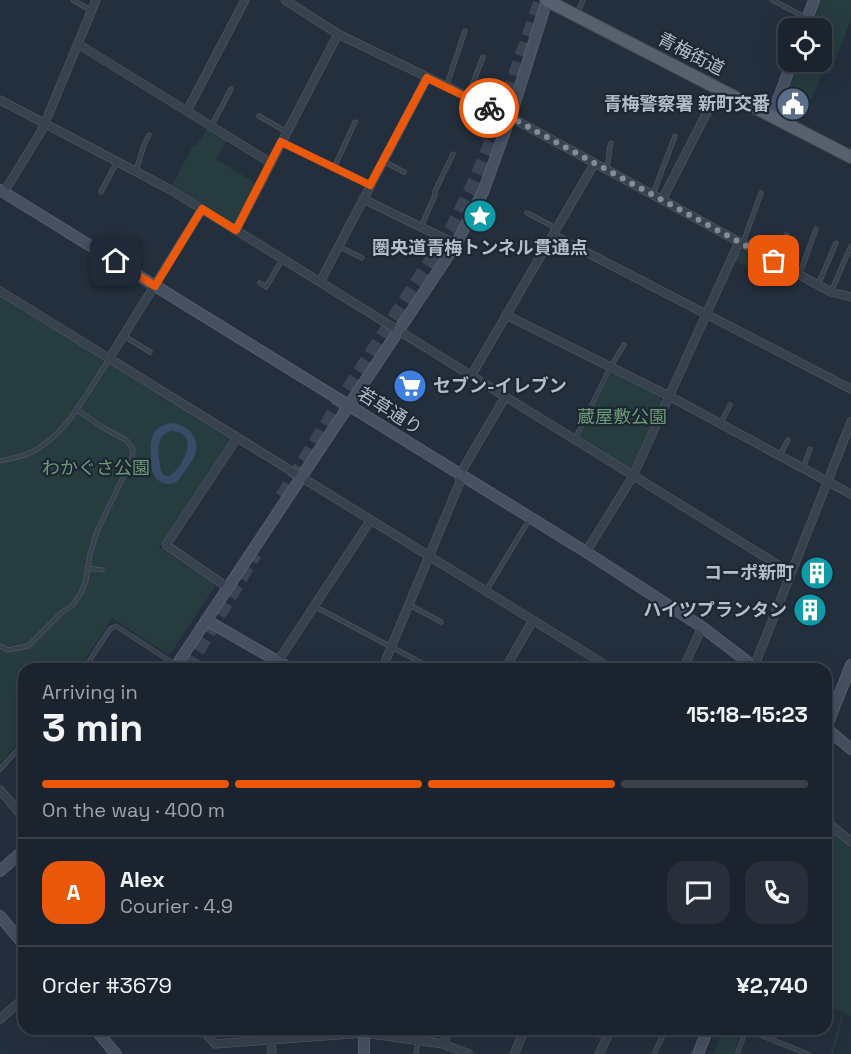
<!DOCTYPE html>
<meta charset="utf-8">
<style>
:root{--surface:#1b232e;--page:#282f3a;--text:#f1f3f6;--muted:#a0a4aa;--line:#39404a;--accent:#ea580c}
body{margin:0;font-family:"Space Grotesk","Noto Sans JP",sans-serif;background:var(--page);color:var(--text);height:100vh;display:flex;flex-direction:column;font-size:22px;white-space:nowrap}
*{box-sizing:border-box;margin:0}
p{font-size:20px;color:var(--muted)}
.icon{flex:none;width:33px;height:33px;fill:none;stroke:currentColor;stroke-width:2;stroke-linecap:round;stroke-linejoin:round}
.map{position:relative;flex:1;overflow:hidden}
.drawer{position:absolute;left:18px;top:663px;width:814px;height:372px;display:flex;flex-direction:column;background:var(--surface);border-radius:18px;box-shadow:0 6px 24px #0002,0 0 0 2px var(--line)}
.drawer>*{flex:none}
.controls{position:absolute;left:778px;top:18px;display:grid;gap:12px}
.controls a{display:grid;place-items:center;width:54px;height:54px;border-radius:12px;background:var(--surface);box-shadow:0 6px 24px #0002,0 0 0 2px var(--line);font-size:30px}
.pin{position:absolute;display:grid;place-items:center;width:51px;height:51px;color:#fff;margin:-26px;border-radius:12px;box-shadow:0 3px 9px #0006}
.courier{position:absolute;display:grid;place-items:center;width:60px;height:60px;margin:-30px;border:4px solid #ea580c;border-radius:50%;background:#fff;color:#222;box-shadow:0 2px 8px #0007}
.headline em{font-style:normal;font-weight:700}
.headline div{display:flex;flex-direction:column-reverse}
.headline{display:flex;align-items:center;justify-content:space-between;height:102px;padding:0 24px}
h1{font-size:39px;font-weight:700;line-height:45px}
.bar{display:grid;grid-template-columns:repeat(4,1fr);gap:9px 6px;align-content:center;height:72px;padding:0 24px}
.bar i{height:8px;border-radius:4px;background:var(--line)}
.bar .on{background:var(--accent)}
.bar p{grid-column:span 4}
.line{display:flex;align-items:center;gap:15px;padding:0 24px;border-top:2px solid var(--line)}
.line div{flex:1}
.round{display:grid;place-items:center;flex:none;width:63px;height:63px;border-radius:18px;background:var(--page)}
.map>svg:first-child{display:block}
.green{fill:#263c3f}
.water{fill:#394c67;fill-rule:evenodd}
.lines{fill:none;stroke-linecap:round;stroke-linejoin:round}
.highway-tunnel{stroke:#3a4453;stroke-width:14;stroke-dasharray:14 7;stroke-linecap:butt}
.lane-casing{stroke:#565f6c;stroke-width:5}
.street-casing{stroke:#565f6c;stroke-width:9}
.secondary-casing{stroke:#565f6c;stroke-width:12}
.primary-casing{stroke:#414a57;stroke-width:14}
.lane{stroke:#38414e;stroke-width:4}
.street{stroke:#38414e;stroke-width:8}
.secondary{stroke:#465061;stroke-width:10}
.primary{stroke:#56606e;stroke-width:12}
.done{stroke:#828b98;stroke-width:6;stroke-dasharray:0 10.8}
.route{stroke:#ea580c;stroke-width:8}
.labels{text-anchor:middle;stroke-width:4.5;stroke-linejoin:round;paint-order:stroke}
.street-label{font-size:18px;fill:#b4bcc9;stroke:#1d2633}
.poi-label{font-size:18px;font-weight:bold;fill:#b4bcc9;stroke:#1d2633;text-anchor:end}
.park-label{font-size:18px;fill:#6b9a76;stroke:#1d2633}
</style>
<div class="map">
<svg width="851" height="1054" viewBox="0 0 851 1054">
<rect width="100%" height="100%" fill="#242f3e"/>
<path class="green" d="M821,0h30v19l-21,55 -7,-3 -13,32 -22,-11 11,-30h23v-34h-11z
M207,128l20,13 -11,18 39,24 -19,38 -4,1 -60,-37 21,-39 4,-1z
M743,250l16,9 -5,11 -19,-9 4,-9z
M0,296l228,142 1,4 -70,105 54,36 1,5 -43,65 -4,1 -55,-36 -33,51h-55v68l-24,26z
M614,374l46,23 2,5 -30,65 -4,2 -47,-30 -1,-4 30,-60z
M827,827l24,21v168l-7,-3 -11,41h-2l11,-42 -15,-7z
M373,1029h71l-2,7 -5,3z
M723,1029h19l-9,25h-20z"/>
<path class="water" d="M171,423c16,1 30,14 24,32 -2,5 -7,11 -10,16 -3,3 -5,8 -9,11 -8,5 -20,0 -23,-9 -2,-4 -1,-10 -2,-14 -1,-18 -1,-32 20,-36zM171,431c34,1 7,44 -3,45 -4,0 -5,-2 -7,-5 -2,-15 -8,-34 10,-40z"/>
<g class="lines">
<path class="highway-tunnel" d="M282,497l57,-93 114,-178 22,-45 20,-48 46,-133
M187,669l68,-115"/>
<defs>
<path id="lane" d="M73,0l17,10
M772,0l35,18
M577,14l6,-14
M446,87l19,-56
M468,96l15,-39
M259,116l28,16
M212,125l19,-36
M282,143l88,42
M383,161l21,11
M334,168l21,-46
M606,168c4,-8 2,-17 5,-25
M136,171l8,-26 5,-10
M101,192l16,-30
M653,194l22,-58
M527,213l29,15
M421,227l14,-32v-4l18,-37
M743,243l18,-50
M338,246l24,12
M773,261l13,-26
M800,273l16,-44
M260,283l6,4 16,-27
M818,285l18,-42
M831,292l20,-46
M124,336l26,16
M721,423l9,-18
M575,439l35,-71 14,-23
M780,455l8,-15
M0,461c10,-2 22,-4 32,-9 37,-19 54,-60 77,-92
M803,468l7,-19
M87,568l15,2
M486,591l43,-71
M410,605l31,17
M314,606l119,63
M0,646l8,4 20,-4 33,-33 11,-7 9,-13 5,-13 4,-26 8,-25 34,-70 1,-10 -7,-9 -24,-13 -25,-17
M87,663l10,6
M84,669l26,-40 6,-3 60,39
M0,769l24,-26
M771,1039l4,-10
M416,1054l2,-13
M654,1054l12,-25
M737,1054l7,-19 6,-4 58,23"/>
<path id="street" d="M285,0l53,34 172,83 321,175 20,5
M78,44l193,119
M0,100l171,90 620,383
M187,111l58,-111
M4,192l38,-62 54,-130
M363,199l93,45
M662,200l57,-111
M236,230l102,-196
M553,235l298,154
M320,282l107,-204
M0,291l612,378
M506,315l163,81 182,98
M109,359l93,-150
M471,376l123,-212
M586,552l47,-76 106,-234
M227,587l-61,-42 71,-107
M754,667l97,-245
M273,669l97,-148
M382,669l78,-187v-8l45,-77
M505,669l28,-49
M683,669l19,-42
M0,790l24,28
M826,821l25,21
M0,1019l24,-21
M202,1029l13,15 149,-11 79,11 26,10
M590,1029l18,7
M271,1040l1,14
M443,1044l6,-15
M514,1054l11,-25
M599,1054l12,-25"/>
<path id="secondary" d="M804,28l10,-28
M772,116l20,-54
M0,190l586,362 116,75 55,42
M206,620l85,49
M174,669l282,-425 27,-52 29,-80 35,-112
M826,728l25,-63
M826,728l25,21
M0,871l24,-21
M0,916l24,29
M95,1029l21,25
M364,1029v25
M698,1054l10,-25"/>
<path id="primary" d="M546,0l305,157"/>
</defs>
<use href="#lane" class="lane-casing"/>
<use href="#street" class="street-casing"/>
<use href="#secondary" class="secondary-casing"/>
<use href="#primary" class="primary-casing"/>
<use href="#lane" class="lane"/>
<use href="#street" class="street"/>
<use href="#secondary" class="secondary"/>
<use href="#primary" class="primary"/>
</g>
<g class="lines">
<path class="done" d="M489,108l21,9 264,144"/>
<path class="route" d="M116,261l39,25 47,-77 34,21 45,-88 89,43 57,-107 62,30"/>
</g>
<defs>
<symbol id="civic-disc" viewBox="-11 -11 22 22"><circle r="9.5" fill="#5c6f8a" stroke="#1d2633"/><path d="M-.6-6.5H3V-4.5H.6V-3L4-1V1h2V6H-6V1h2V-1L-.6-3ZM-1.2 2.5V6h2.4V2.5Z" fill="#fff"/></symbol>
<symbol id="sight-disc" viewBox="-11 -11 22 22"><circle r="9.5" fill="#0f9aa8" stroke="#1d2633"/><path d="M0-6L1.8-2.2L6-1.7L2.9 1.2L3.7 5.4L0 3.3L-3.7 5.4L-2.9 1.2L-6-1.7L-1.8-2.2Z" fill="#fff"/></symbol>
<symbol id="supermarket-disc" viewBox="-11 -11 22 22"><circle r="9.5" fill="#3f7fe0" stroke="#1d2633"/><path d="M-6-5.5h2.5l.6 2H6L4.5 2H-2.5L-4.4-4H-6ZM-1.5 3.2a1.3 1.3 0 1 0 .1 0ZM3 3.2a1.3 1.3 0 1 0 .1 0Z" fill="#fff"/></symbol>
<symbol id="building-disc" viewBox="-11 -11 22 22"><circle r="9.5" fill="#0f9aa8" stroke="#1d2633"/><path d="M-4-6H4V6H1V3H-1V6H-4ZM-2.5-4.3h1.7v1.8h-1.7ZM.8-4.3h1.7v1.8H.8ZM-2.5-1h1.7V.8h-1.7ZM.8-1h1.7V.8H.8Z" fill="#fff"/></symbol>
</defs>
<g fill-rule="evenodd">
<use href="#civic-disc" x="774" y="85" width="38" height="38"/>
<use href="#sight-disc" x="461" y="197" width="38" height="38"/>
<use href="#supermarket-disc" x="391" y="367" width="38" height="38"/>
<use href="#building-disc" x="798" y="554" width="38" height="38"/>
<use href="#building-disc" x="791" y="591" width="38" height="38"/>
</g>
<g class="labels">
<g class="street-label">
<text transform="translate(691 54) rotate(27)" y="6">青梅街道</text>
<text transform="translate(390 411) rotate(32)" y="6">若草通り</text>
</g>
<g class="poi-label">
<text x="770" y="110">青梅警察署 新町交番</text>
<text x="480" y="254" text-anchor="middle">圏央道青梅トンネル貫通点</text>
<text x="433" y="392" text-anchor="start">セブン-イレブン</text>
<text x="794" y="579">コーポ新町</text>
<text x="787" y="616">ハイツプランタン</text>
</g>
<g class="park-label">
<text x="622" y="423">蔵屋敷公園</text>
<text x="96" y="474">わかぐさ公園</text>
</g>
</g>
</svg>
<div class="controls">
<a><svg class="icon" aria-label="locate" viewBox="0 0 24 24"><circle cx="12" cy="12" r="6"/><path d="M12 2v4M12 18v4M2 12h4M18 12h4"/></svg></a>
</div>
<div class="pin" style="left:774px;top:261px;background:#ea580c"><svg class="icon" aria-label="bag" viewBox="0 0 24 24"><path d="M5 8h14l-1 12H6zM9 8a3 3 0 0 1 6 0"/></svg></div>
<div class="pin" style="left:116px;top:261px;background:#1f2937"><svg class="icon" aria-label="home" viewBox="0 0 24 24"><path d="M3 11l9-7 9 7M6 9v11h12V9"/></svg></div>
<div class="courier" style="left:489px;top:108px"><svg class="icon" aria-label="bike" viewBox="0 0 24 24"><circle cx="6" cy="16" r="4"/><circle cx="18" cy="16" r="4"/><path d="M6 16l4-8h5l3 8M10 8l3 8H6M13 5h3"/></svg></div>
<section class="drawer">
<div class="headline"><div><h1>3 min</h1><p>Arriving in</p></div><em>15:18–15:23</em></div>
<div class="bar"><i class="on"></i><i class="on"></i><i class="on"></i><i></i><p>On the way · 400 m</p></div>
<div class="line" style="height:108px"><b class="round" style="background:var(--accent);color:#fff">A</b><div><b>Alex</b><p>Courier · 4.9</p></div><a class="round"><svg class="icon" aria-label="chat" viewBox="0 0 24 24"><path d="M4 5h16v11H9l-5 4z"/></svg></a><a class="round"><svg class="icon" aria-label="phone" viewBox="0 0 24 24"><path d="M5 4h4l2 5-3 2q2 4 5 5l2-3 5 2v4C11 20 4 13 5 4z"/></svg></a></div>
<div class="line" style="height:78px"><div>Order #3679</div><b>¥2,740</b></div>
</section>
</div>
